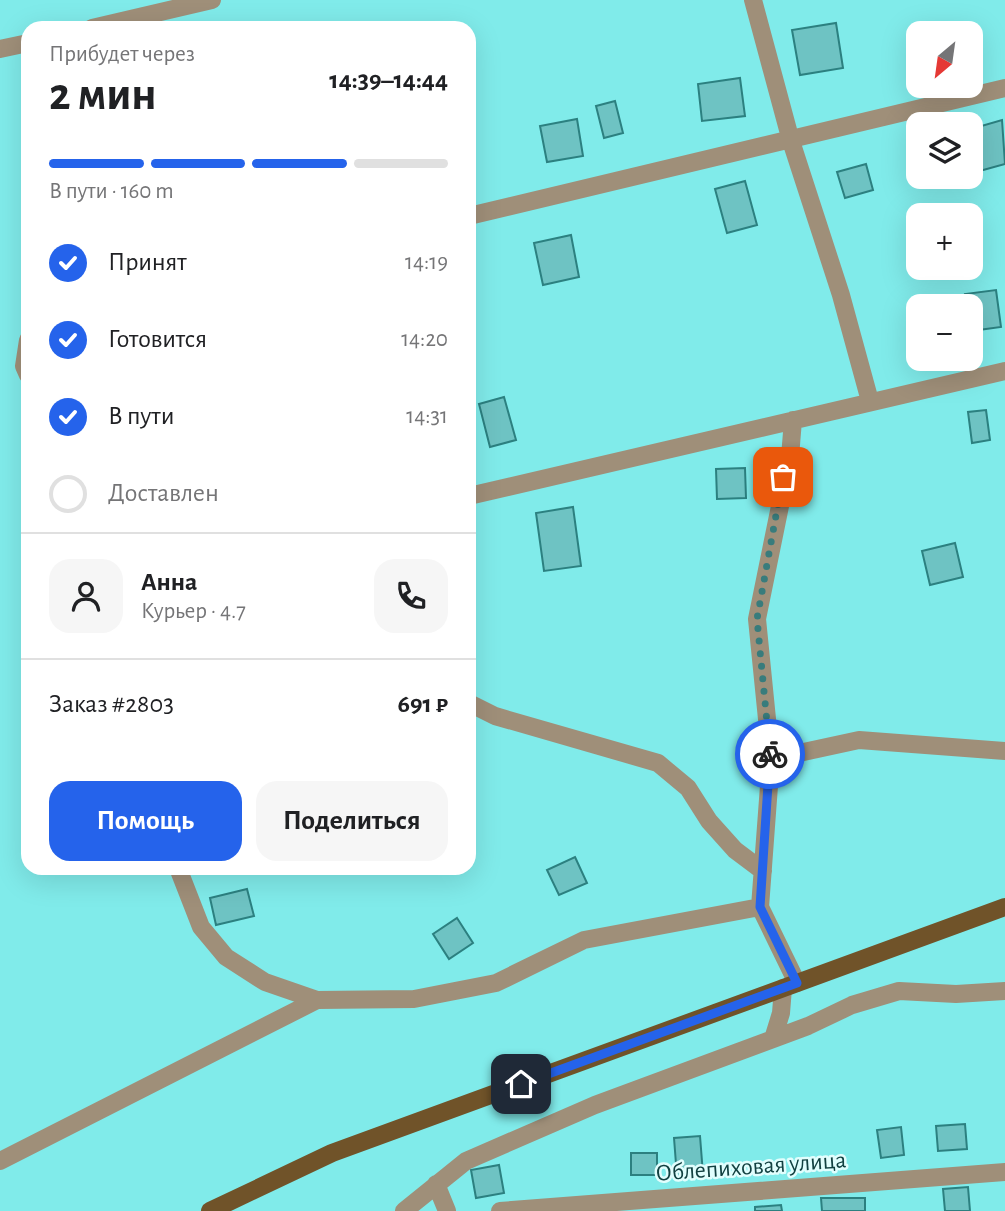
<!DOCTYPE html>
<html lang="ru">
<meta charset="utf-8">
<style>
:root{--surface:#fff;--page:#f6f6f6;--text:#202124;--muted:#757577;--line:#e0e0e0;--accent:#2563eb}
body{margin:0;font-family:"Alegreya Sans",sans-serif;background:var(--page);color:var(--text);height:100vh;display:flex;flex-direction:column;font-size:26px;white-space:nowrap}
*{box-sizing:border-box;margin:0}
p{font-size:23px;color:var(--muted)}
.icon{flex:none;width:38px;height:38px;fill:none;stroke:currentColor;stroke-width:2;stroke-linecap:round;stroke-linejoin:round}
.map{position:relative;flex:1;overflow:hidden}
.side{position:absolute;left:21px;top:21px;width:455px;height:854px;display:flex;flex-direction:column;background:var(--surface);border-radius:21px;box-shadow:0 7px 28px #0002}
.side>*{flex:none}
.needle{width:46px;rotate:209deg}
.tools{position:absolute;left:906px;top:21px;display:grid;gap:14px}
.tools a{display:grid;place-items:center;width:77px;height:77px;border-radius:14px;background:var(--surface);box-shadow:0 7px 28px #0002;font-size:35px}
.pin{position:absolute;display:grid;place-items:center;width:60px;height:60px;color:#fff;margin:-30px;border-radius:14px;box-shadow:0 4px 10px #0006}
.courier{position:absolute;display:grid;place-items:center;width:70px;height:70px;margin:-35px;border:5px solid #2563eb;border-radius:50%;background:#fff;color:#222;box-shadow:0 2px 9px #0007}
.head em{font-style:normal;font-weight:700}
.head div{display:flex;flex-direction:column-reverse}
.head{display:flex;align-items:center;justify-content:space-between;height:119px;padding:0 28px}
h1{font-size:46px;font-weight:700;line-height:52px}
.bar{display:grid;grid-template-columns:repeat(4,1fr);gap:10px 7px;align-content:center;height:84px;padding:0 28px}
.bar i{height:9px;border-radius:5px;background:var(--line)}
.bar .current{background:var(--accent)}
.bar p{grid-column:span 4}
.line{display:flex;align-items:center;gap:18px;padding:0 28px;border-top:2px solid var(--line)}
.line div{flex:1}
.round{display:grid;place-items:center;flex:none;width:74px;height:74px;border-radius:21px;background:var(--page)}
ol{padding:0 28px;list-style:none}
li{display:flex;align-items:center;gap:21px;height:77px}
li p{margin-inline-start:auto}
li .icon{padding:7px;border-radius:50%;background:var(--accent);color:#fff;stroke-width:4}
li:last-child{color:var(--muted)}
li i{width:38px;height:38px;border:4px solid var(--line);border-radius:50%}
.primary-button{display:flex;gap:14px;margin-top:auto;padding:14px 28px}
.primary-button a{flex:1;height:80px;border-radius:21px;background:var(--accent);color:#fff;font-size:28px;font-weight:700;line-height:80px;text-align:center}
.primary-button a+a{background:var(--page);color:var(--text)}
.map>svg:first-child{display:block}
.building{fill:#6ec3c3;stroke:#2c8080;stroke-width:2}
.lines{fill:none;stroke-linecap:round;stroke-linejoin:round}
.minor{stroke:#9f8f79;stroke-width:18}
.major{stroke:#705329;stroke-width:18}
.done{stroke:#387c7c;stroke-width:7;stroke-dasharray:0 12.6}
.route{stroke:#2563eb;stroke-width:9}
.labels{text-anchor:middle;stroke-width:5;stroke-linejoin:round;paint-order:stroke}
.street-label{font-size:24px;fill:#124141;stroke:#e1fefd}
</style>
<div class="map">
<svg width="1005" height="1211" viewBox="0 0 1005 1211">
<rect width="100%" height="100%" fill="#80ebea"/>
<path class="building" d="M836,23l7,45 -43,7 -8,-45z
M740,78l5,38 -43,5 -4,-37z
M615,101l8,32 -19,5 -8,-32z
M577,119l6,37 -36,6 -7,-36z
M1002,120l3,44 -29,8 -5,-18v-25z
M866,164l7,26 -28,8 -8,-26z
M745,181l12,44 -30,8 -12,-44z
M571,235l8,42 -36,8 -9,-42z
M996,290l5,37 -30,4v-25h-4l-2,-12z
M504,397l12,43 -26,7 -11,-43z
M986,410l4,30 -18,3 -4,-31z
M745,468l1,30 -29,1 -1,-30z
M573,507l8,59 -37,5 -8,-58z
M955,543l8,34 -33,8 -8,-34z
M575,857l12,26 -28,12 -12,-25z
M247,889l7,27 -38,9 -6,-27z
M457,918l16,25 -24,16 -16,-25z
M965,1124l2,25 -29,2 -2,-25z
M901,1127l3,28 -23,3 -4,-28z
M700,1136l3,38 -26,3 -3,-39z
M631,1153h26v22h-26z
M499,1165l5,28 -28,5 -5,-28z
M968,1187l2,24h-25l-2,-22z
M821,1198h44v13h-43z
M781,1205l1,6h-27v-4z"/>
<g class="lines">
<path class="minor" d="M753,0l38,141 50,154 29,106
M92,28l120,-28
M0,49l28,-6
M469,216l536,-128
M28,340l-4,26 4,9
M793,420l-3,37 -33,162 14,140 -11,148 37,76
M469,496l536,-125
M469,703l26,13 163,47 30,25 21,33 26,29 28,21
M771,759l88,-19 146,11
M178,868l23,59 25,30 39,25 52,18 97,-1 82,-16 88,-43 176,-33
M773,1039l8,-26 2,-25
M0,1161l317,-161
M436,1184l11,27
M404,1211l62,-50 129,-56 213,-79 44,-21 47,-14 57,3 49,-3
M500,1211l505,-39"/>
<path class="major" d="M210,1211l122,-58 673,-246"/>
</g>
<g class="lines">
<path class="done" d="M770,754l-13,-135 26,-142"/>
<path class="route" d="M521,1084l276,-101 -37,-76 10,-153"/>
</g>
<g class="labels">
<g class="street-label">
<text transform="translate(751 1166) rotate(-4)" y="8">Облепиховая улица</text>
</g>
</g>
</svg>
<div class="tools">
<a><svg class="needle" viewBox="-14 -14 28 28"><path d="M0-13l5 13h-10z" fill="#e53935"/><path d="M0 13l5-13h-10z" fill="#757577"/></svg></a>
<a><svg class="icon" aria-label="layers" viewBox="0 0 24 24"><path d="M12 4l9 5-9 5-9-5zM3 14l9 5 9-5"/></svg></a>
<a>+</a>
<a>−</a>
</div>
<div class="pin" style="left:783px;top:477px;background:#ea580c"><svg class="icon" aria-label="bag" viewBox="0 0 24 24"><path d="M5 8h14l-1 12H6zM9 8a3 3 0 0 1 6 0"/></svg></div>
<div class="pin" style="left:521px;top:1084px;background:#1f2937"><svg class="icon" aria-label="home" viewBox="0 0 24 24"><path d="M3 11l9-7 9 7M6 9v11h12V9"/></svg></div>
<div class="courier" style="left:770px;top:754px"><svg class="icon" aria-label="bike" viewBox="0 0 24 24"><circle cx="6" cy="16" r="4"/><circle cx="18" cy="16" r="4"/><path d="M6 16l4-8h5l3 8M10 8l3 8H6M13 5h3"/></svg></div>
<section class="side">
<div class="head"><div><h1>2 мин</h1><p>Прибудет через</p></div><em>14:39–14:44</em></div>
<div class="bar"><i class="current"></i><i class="current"></i><i class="current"></i><i></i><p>В пути · 160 m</p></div>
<ol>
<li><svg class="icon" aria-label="check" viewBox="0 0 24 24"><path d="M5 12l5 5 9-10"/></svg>Принят<p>14:19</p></li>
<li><svg class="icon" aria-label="check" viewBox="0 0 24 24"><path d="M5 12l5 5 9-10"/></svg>Готовится<p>14:20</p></li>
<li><svg class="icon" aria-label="check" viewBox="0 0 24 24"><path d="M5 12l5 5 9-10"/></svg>В пути<p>14:31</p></li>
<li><i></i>Доставлен</li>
</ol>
<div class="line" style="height:126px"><a class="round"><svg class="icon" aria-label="person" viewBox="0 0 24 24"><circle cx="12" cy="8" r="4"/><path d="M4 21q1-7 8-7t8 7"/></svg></a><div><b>Анна</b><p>Курьер · 4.7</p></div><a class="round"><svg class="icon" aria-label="phone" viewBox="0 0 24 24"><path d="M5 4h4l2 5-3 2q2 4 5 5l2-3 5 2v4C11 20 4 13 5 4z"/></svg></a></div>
<div class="line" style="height:91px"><div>Заказ #2803</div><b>691 ₽</b></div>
<div class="primary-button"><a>Помощь</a><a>Поделиться</a></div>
</section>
</div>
